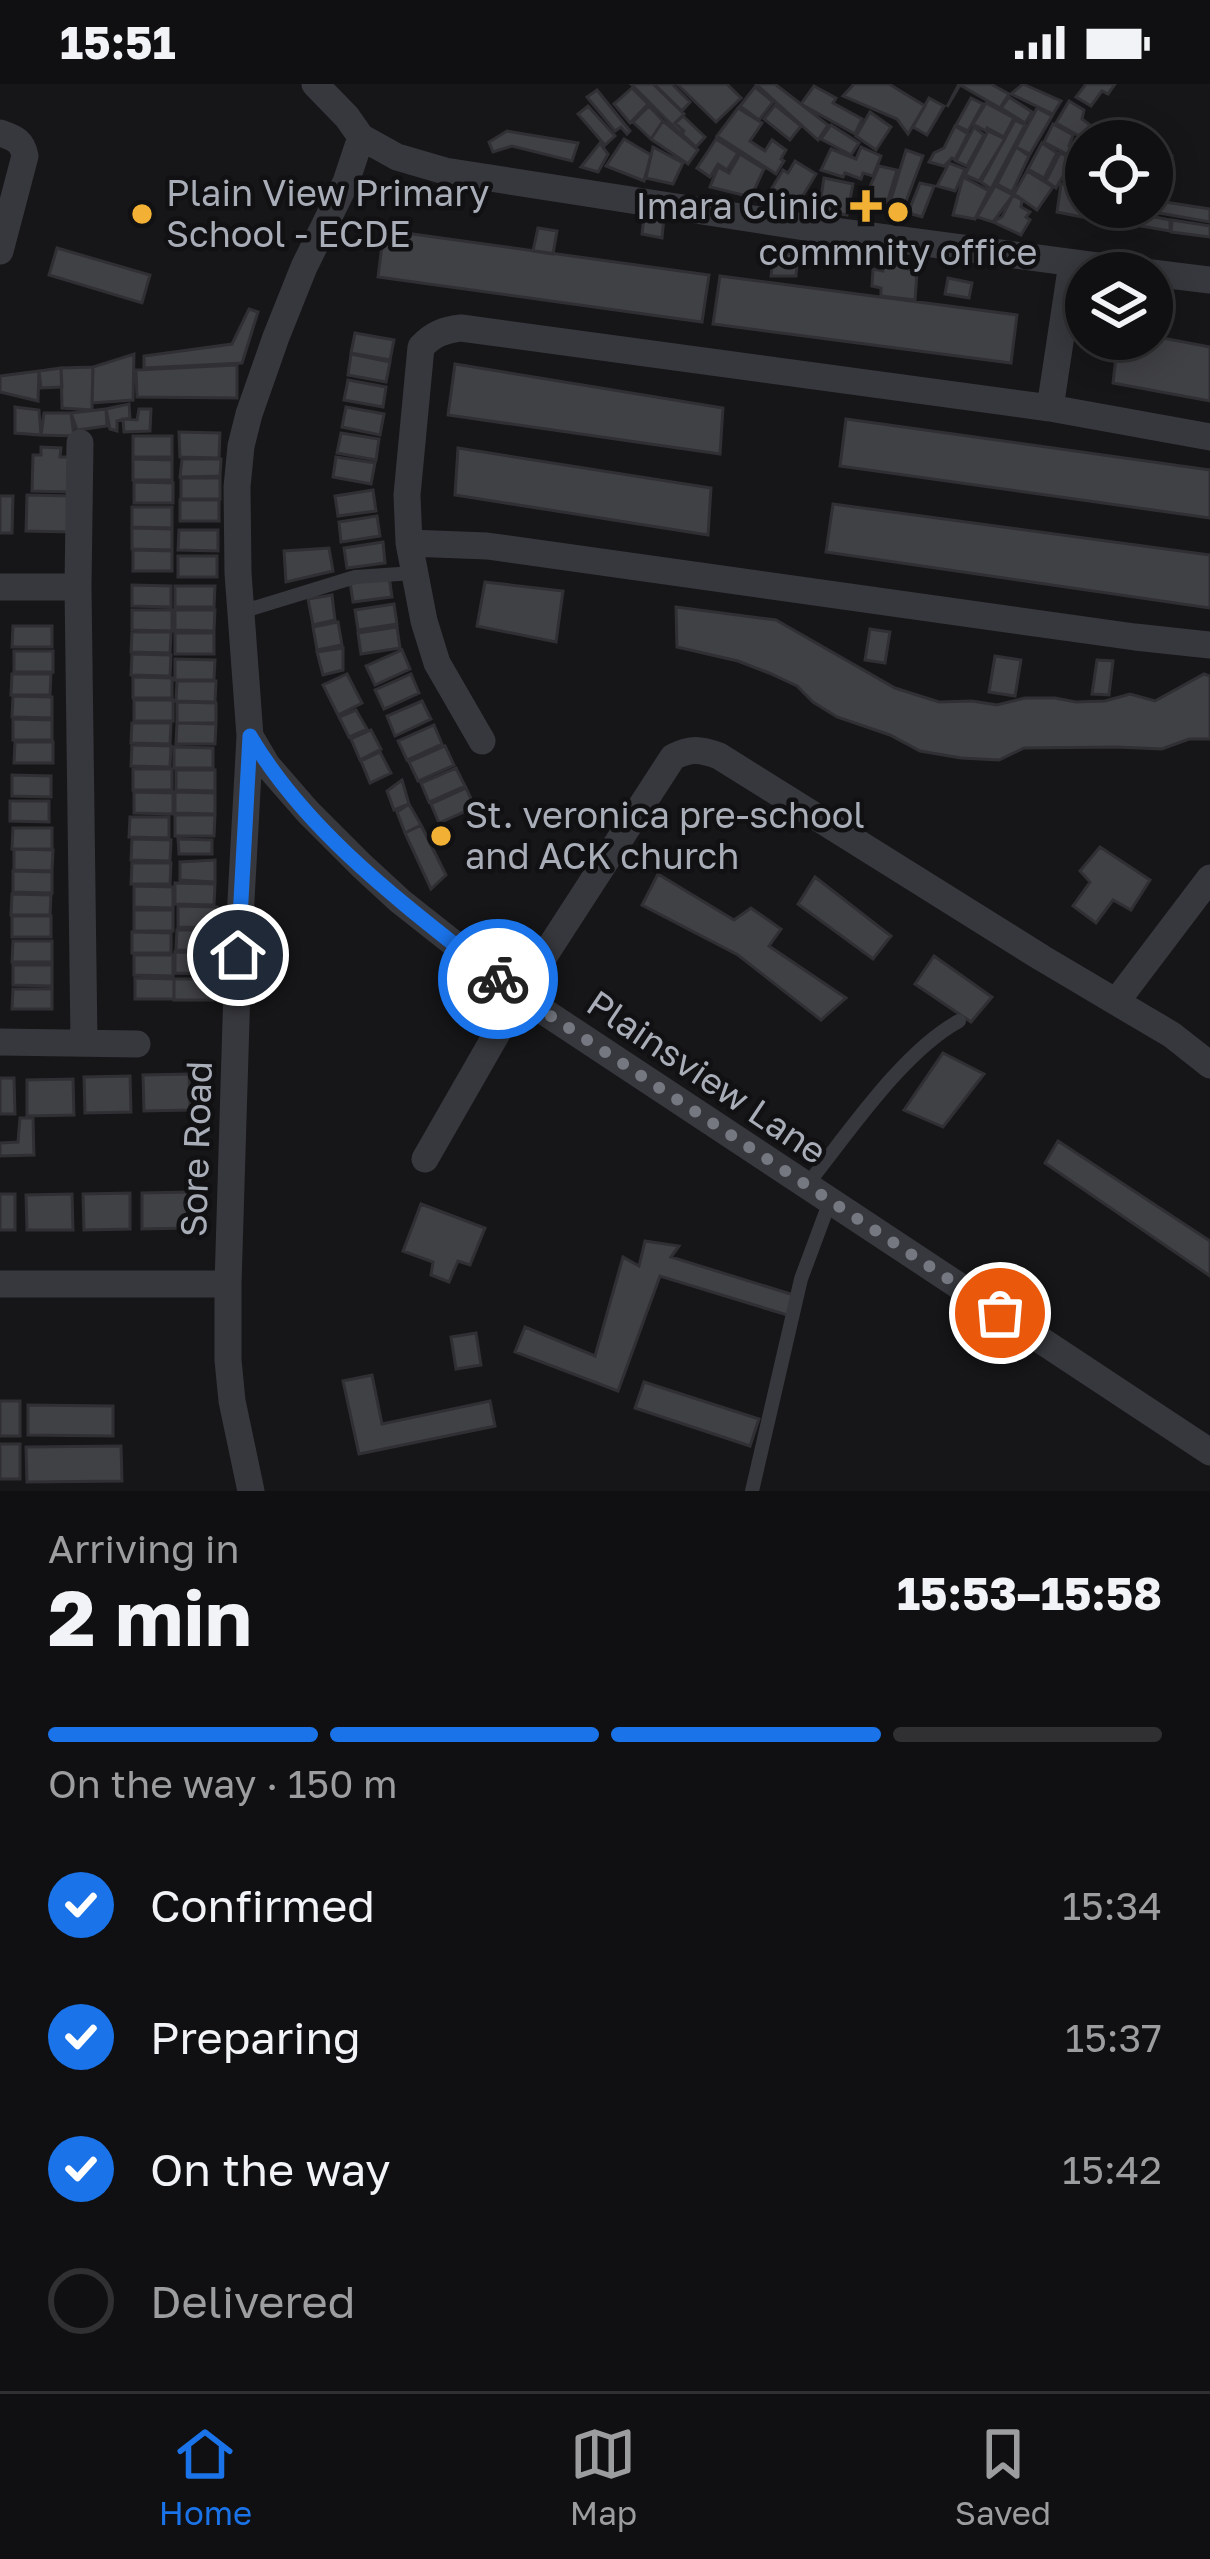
<!DOCTYPE html>
<meta charset="utf-8">
<style>
:root{--surface:#101012;--page:#1e1e20;--text:#f1f3f6;--muted:#9c9d9f;--line:#303032;--accent:#1a73e8}
body{margin:0;font-family:"Golos Text",sans-serif;background:var(--page);color:var(--text);height:100vh;display:flex;flex-direction:column;font-size:45px;white-space:nowrap}
*{box-sizing:border-box;margin:0}
p{font-size:39px;color:var(--muted)}
.icon{flex:none;width:66px;height:66px;fill:none;stroke:currentColor;stroke-width:2;stroke-linecap:round;stroke-linejoin:round}
.map{position:relative;height:1407px;overflow:hidden}
.panel{display:flex;flex-direction:column;background:var(--surface);flex:1}
.panel>*{flex:none}
.fabs{position:absolute;left:1065px;top:36px;display:grid;gap:24px}
.fabs a{display:grid;place-items:center;width:108px;height:108px;border-radius:50%;background:var(--surface);box-shadow:0 6px 30px #0003,0 0 0 3px var(--line);font-size:60px}
.pin{position:absolute;display:grid;place-items:center;width:102px;height:102px;color:#fff;margin:-51px;border:6px solid #fff;border-radius:50%;box-shadow:0 3px 12px #0007}
.courier{position:absolute;display:grid;place-items:center;width:120px;height:120px;margin:-60px;border:9px solid #1a73e8;border-radius:50%;background:#fff;color:#222;box-shadow:0 3px 15px #0007}
.head em{font-style:normal;font-weight:700}
.head div{display:flex;flex-direction:column-reverse}
.head{display:flex;align-items:center;justify-content:space-between;height:204px;padding:0 48px}
h1{font-size:78px;font-weight:700;line-height:90px}
.bar{display:grid;grid-template-columns:repeat(4,1fr);gap:18px 12px;align-content:center;height:144px;padding:0 48px}
.bar i{height:15px;border-radius:9px;background:var(--line)}
.bar .current{background:var(--accent)}
.bar p{grid-column:span 4}
ol{padding:0 48px;list-style:none}
li{display:flex;align-items:center;gap:36px;height:132px}
li p{margin-inline-start:auto}
li .icon{padding:12px;border-radius:50%;background:var(--accent);color:#fff;stroke-width:4}
li:last-child{color:var(--muted)}
li i{width:66px;height:66px;border:6px solid var(--line);border-radius:50%}
.status{display:flex;justify-content:space-between;align-items:center;height:84px;padding:0 60px;background:var(--surface);direction:ltr}
.status svg{height:33px;fill:currentColor}
.tab-bar{display:flex;justify-content:space-around;align-items:center;height:168px;border-top:3px solid var(--line);background:var(--surface);font-size:33px;color:var(--muted)}
.tab-bar a{display:grid;justify-items:center;gap:6px}
.tab-bar .current{color:var(--accent)}
.map>svg:first-child{display:block}
.building{fill:#404145;stroke:#303034;stroke-width:3}
.lines{fill:none;stroke-linecap:round;stroke-linejoin:round}
.service{stroke:#37383d;stroke-width:14}
.minor{stroke:#37383d;stroke-width:27}
.done{stroke:#757880;stroke-width:12;stroke-dasharray:0 21.6}
.route{stroke:#1a73e8;stroke-width:15}
.poi-dot{fill:#f2b134;stroke:#111113;stroke-width:4.5}
.labels{text-anchor:middle;stroke-width:9;stroke-linejoin:round;paint-order:stroke}
.poi-label{font-size:36px;fill:#a8adb8;stroke:#111113;text-anchor:start}
.street-label{font-size:36px;fill:#a8adb8;stroke:#111113}
</style>
<div class="status"><b>15:51</b><svg viewBox="0 0 49 12"><path d="M0 12V9h3v3zM5 12V6h3v6zM10 12V3h3v9zM15 12V0h3v12zM26 1h20v11H26zM47 4h2v5h-2z"/></svg></div>
<div class="map">
<svg width="1210" height="1407" viewBox="0 0 1210 1407">
<rect width="100%" height="100%" fill="#161618"/>
<path class="building" d="M631,0h22l31,30 -9,9 8,8 -3,2z
M654,0h18l18,18 -8,9z
M677,0h50l14,14 -25,24z
M756,0h19l53,41 -10,15z
M854,0h35l36,22 -17,28 -11,-15 -54,-23z
M959,0h32l18,10 -9,14 -40,-23 -13,22z
M1023,0l38,17 -8,13 -42,-20z
M1086,0h29l-7,10 -6,-3 -11,15 -15,-9z
M814,2l22,12 -3,5 29,16 -7,15 -54,-30z
M755,3l18,15 -14,18 -19,-14z
M632,4l16,16 -18,19 -16,-19z
M597,6l33,41 -3,3 -6,-7 -6,4 -28,-34z
M1009,13l23,15 -7,11 -24,-15z
M929,14l15,8 -17,29 -14,-8z
M971,14l12,6 -15,27 -12,-6z
M1069,17l15,9 -2,9 8,6 -9,12 -25,-14z
M986,19l28,15 -10,19 -17,-9 -1,3 -13,-7z
M775,21l26,21 -11,14 -26,-21z
M588,22l27,30 -10,9 -27,-31z
M649,22l14,15 -12,18 -18,-17z
M738,24l24,15 -12,18 15,10 7,-11 14,10 -5,9 3,2 -8,13 -59,-38z
M1037,24l15,8 -22,38 -14,-7z
M870,28l21,15 -15,23 -20,-14z
M683,32l22,21 -9,10 -14,-13 2,-3 -9,-8z
M1015,36l10,5 -34,64 -10,-7z
M663,37l35,29 -10,14 -37,-25z
M1053,40l20,11 -4,11 10,5 -3,8 -32,-17z
M831,41l28,18 -8,12 -30,-16z
M955,42l13,8 -13,26 -3,-2 -8,8 -15,-4 5,-9 10,-5z
M974,43l10,8 -17,31 -11,-5z
M507,47l71,12 -6,18 -60,-15 -19,6 -4,-10z
M988,47l17,8 -26,42 -14,-6z
M624,55l27,16 -7,26 -38,-15z
M716,55l22,14 -11,17 -9,-6 -8,13 -13,-9z
M600,59l8,11 -10,18 -17,-5z
M1042,59l15,10 -13,25 -16,-9z
M653,63l30,16 -10,21 -27,-6z
M861,63l20,9 -8,20 -10,-3 -2,6 -16,-6 -2,4 -22,-7 10,-21 25,10z
M1016,63l13,9 -17,36 -15,-8z
M906,66l17,6 -22,59 -13,-6z
M1060,69l13,6 -17,29 -10,-7z
M1152,69l20,3 -4,33 -16,-2z
M740,70l24,15 -13,28 -41,-10 8,-20 11,6z
M795,77l21,13 -18,30 -26,-16 11,-18 5,3z
M949,79l16,6 -10,22 -18,-5z
M879,82l18,4 -13,43 -23,-6z
M1027,87l26,16 -16,23 -23,-16z
M963,93l26,14 -14,28 -22,-4z
M824,94l29,6 -6,31 -28,-5z
M920,99l14,3 -12,31 -14,-4z
M1061,100l25,3v20h33l-2,17 -60,-12z
M995,102l18,9 -20,27 -16,-5z
M1013,111l9,5 -1,7 9,5 -4,5 4,3 -9,15 -28,-13 9,-5z
M1152,116l58,9v13l-79,-14 21,-1z
M1125,127l45,9v11l-47,-8z
M644,131l20,2 -2,21 -20,-4z
M1172,136l38,6v11l-39,-5z
M538,144l19,3 -4,23 -20,-3z
M384,146l325,45 -7,47 -324,-45z
M819,155l40,4 -1,13 -40,-3z
M57,164l93,27 -8,28 -93,-28z
M774,168l24,2 -2,22h-25z
M885,177l32,11 -2,28 -34,-4v-8l-9,-2 1,-17 10,2z
M720,192l297,39 -6,48 -298,-39z
M948,194l24,5 -3,15 -24,-4z
M249,225l9,3 -16,51 -98,5v-12l88,-12z
M355,249l39,7 -4,20 -39,-7z
M1152,252l58,11v54l-97,-18 5,-44h34z
M134,270l-1,46 -41,3 1,-36z
M351,270l39,8 -4,20 -38,-7z
M455,280l268,44 -3,46 -272,-39z
M237,281v33l-100,-1 -1,-27z
M93,283l-1,43 -30,-2 -1,-40z
M61,284l1,19 -21,1 -2,-17z
M39,287l-1,30 -38,-9v-16z
M348,296l38,7 -3,20 -39,-7z
M129,320l1,14 -13,3v10l-7,-2 -4,-20z
M15,323l24,3 2,25 -26,-2z
M346,323l38,7 -4,21 -38,-8z
M106,325l1,17 -30,4 -6,-17z
M139,325h12l-1,22 -26,1 -1,-13 14,1z
M44,329h27l3,23 -33,-1z
M846,335l364,51v48l-370,-52z
M179,348l41,1 -1,25 -39,-1z
M341,349l38,6 -3,21 -39,-7z
M133,352h39v21h-39z
M41,363l20,1 -1,9h11l-1,35 -38,-1 1,-36h8z
M458,364l253,40 -3,47 -253,-40z
M336,373l39,6 -4,21 -38,-7z
M133,375l39,1v20h-39z
M182,375h39l-1,17 -40,1z
M181,394h39v21h-39z
M134,398l39,1v20h-39z
M373,406l3,21 -38,5 -3,-20z
M27,411l45,1v36l-46,-1z
M0,412h13l-1,37h-12z
M180,416h39v21h-39z
M833,420l377,51v53l-384,-56z
M132,423h40v21l-40,-1z
M377,432l3,20 -39,6 -2,-20z
M132,444l40,1v21l-40,-1z
M179,446h39v21l-40,-1z
M383,458l2,21 -38,5 -3,-20z
M329,464l4,23 -47,11 -2,-31z
M133,466l39,1v20h-39z
M178,472h39v21h-39z
M389,492l3,21 -39,5 -3,-20z
M485,498l78,9 -7,51 -79,-16z
M132,501l39,1v21l-39,-1z
M175,502h40l-1,21h-39z
M332,511l3,25 -22,5 -5,-26z
M394,520l3,20 -39,6 -3,-20z
M676,523l100,13 119,68 44,14 33,-1 25,4 28,-7h30l21,4 29,-1 25,-7 25,7 49,-27 6,2v63h-21l-27,10 -46,-2 -92,1 -25,12 -38,-2 -41,-7 -30,-16 -53,-18 -24,-15 -16,-16 -28,-13 -31,-12 -61,-14z
M132,526h40v21l-40,-1z
M175,526h40l-1,21 -39,-1z
M338,538l4,23 -25,5 -4,-23z
M13,542h39v21h-40z
M397,543l3,21 -39,6 -3,-21z
M870,545l20,3 -5,31 -20,-3z
M132,548h39l-1,21 -39,-1z
M175,549h39v21h-39z
M343,564v22l-20,5 -6,-23z
M402,566l8,19 -35,16 -9,-19z
M14,567h39v21h-39z
M132,570l39,1 -1,21 -39,-1z
M995,572l26,4 -6,36 -26,-4z
M175,575l40,1 -1,20h-39z
M1097,576l16,1 -4,34 -17,-1z
M12,590h39l-1,21h-39z
M347,590l15,29 -24,12 -15,-30z
M411,590l8,19 -35,16 -9,-19z
M133,593l39,1v20h-39z
M177,597h39l-1,21 -39,-1z
M13,612l39,1v21l-40,-1z
M134,616h39v21h-39z
M422,617l9,18 -36,17 -8,-20z
M177,618l39,1v20h-39z
M356,626l11,19 -18,8 -10,-20z
M13,635l39,1v20h-39z
M132,639h39l-1,21 -39,-1z
M177,639l39,1 -1,20h-39z
M434,641l8,19 -35,16 -9,-19z
M371,646l10,19 -21,11 -9,-21z
M15,658h38v21h-39z
M132,661l39,1 -1,21 -39,-1z
M445,662l9,19 -36,16 -9,-19z
M174,663l39,1v20h-39z
M380,668l11,21 -21,10 -9,-22z
M456,684l9,18 -36,16 -8,-19z
M133,685h39v21h-39z
M176,686h39v21l-39,-1z
M12,691l39,1v21l-39,-1z
M402,696l7,24 -15,6 -7,-19z
M466,704l9,19 -36,16 -8,-19z
M134,708l39,1v21l-39,-1z
M175,708l40,1v21l-40,-1z
M10,717h39v21l-39,-1z
M409,720l12,21 -16,8 -8,-21z
M175,731h40l-1,21h-39z
M130,733h39v21l-40,-1z
M421,741l25,50 -15,14 -26,-56z
M13,744h39v21h-40z
M132,755l39,1 -1,21 -39,-1z
M178,755l34,1v14h-33z
M1100,763l50,33 -19,30 -18,-10 -17,23 -23,-17 17,-24 -10,-11z
M14,765l39,1 -1,21 -38,-1z
M215,776v22l-35,-2v-18z
M132,779h39l-1,21h-39z
M13,787l39,1v21l-39,-1z
M658,790l76,46 17,-12 30,21 -12,17 77,52 -25,22 -83,-65 -96,-50z
M815,793l76,59 -18,23 -75,-55z
M175,799l40,1 -1,21 -39,-1z
M134,802l39,1v21l-39,-1z
M12,810l39,1 -1,20h-39z
M178,822l39,1v21l-39,-1z
M134,826h39v21h-39z
M12,832h39v21h-39z
M177,846h39l-1,21 -39,-1z
M132,848l39,1v20h-39z
M13,857h39v21h-40z
M175,868l40,1 -1,21 -39,-1z
M134,871h39v21l-39,-1z
M934,872l58,41 -21,25 -56,-38z
M13,881h39v21l-39,-1z
M135,894l39,1v20h-39z
M174,895h39v21h-39z
M13,905h39v20h-40z
M943,969l41,21 -41,53 -39,-17z
M189,990l1,36 -46,1 -1,-36z
M130,992l1,36 -46,1 -1,-36z
M0,994h14l1,36h-15z
M73,995l1,36 -47,1v-36z
M20,1034h13l1,37 -34,1v-13l18,-1z
M1058,1057l152,100v35l-165,-113z
M188,1108v36l-46,1v-36z
M130,1109v36l-46,1 -1,-36z
M0,1110h15v36h-15z
M72,1110l1,36h-46l-1,-35z
M421,1120l64,24 -15,37 -12,-4 -9,21 -18,-7 2,-13 -30,-11z
M645,1157l34,5 -8,11 123,38 -7,20 -127,-39 -42,115 -103,-39 10,-25 70,29 28,-99 16,9z
M476,1249l5,32 -25,4 -5,-32z
M372,1291l10,49 108,-23 5,25 -136,28 -16,-73z
M644,1298l115,37 -9,27 -115,-38z
M0,1317h20v35h-20z
M28,1321l85,1v30l-85,-1z
M0,1360h20v35h-20z
M121,1362l1,35 -95,1 -1,-35z"/>
<g class="lines">
<path class="service" d="M241,528l114,-35 59,-4
M806,1102c41,-51 96,-134 153,-165
M752,1407l49,-212 29,-78"/>
<path class="minor" d="M315,0l32,33 14,20 36,20 48,14 366,57 340,45
M0,49c14,5 22,7 25,23l-25,95
M361,53l-15,45 -42,85 -28,70 -27,77 -8,32 -4,41 1,86 12,163 17,29 41,47 54,54 38,35 119,94 691,457
M1152,189l58,7
M1050,324l22,-145
M1210,353l-160,-29 -589,-80c-17,2 -28,6 -40,19l-14,148 2,48 78,3 648,91 75,8
M80,359l-2,144 6,456
M409,459l15,78 13,42 45,78
M0,503h78
M250,652l-12,219 -10,329v76l4,41 19,90
M1116,918l94,-124
M0,958l137,2
M425,1075l94,-164 154,-238c18,-9 27,-8 46,-1l323,202 130,77 38,30
M0,1200h228"/>
</g>
<g class="lines">
<path class="done" d="M498,895l21,16 481,318"/>
<path class="route" d="M238,871l12,-219c59,100 159,172 248,243"/>
</g>
<g class="poi-dot">
<path d="M860 104h12v12h12v12h-12v12h-12v-12h-12v-12h12z"/>
<circle cx="898" cy="128" r="12"/>
<circle cx="142" cy="130" r="12"/>
<circle cx="441" cy="752" r="12"/>
</g>
<g class="labels">
<g class="poi-label">
<text x="166" y="122">Plain View Primary<tspan x="166" dy="41">School - ECDE</tspan></text>
<text x="839" y="135" text-anchor="end">Imara Clinic</text>
<text x="898" y="181" text-anchor="middle">commnity office</text>
<text x="465" y="744">St. veronica pre-school<tspan x="465" dy="41">and ACK church</tspan></text>
</g>
<g class="street-label">
<text transform="translate(707 993) rotate(34)" y="13">Plainsview Lane</text>
<text transform="translate(196 1065) rotate(-88)" y="13">Sore Road</text>
</g>
</g>
</svg>
<div class="fabs">
<a><svg class="icon" aria-label="locate" viewBox="0 0 24 24"><circle cx="12" cy="12" r="6"/><path d="M12 2v4M12 18v4M2 12h4M18 12h4"/></svg></a>
<a><svg class="icon" aria-label="layers" viewBox="0 0 24 24"><path d="M12 4l9 5-9 5-9-5zM3 14l9 5 9-5"/></svg></a>
</div>
<div class="pin" style="left:1000px;top:1229px;background:#ea580c"><svg class="icon" aria-label="bag" viewBox="0 0 24 24"><path d="M5 8h14l-1 12H6zM9 8a3 3 0 0 1 6 0"/></svg></div>
<div class="pin" style="left:238px;top:871px;background:#1f2937"><svg class="icon" aria-label="home" viewBox="0 0 24 24"><path d="M3 11l9-7 9 7M6 9v11h12V9"/></svg></div>
<div class="courier" style="left:498px;top:895px"><svg class="icon" aria-label="bike" viewBox="0 0 24 24"><circle cx="6" cy="16" r="4"/><circle cx="18" cy="16" r="4"/><path d="M6 16l4-8h5l3 8M10 8l3 8H6M13 5h3"/></svg></div>
</div>
<section class="panel">
<div class="head"><div><h1>2 min</h1><p>Arriving in</p></div><em>15:53–15:58</em></div>
<div class="bar"><i class="current"></i><i class="current"></i><i class="current"></i><i></i><p>On the way · 150 m</p></div>
<ol>
<li><svg class="icon" aria-label="check" viewBox="0 0 24 24"><path d="M5 12l5 5 9-10"/></svg>Confirmed<p>15:34</p></li>
<li><svg class="icon" aria-label="check" viewBox="0 0 24 24"><path d="M5 12l5 5 9-10"/></svg>Preparing<p>15:37</p></li>
<li><svg class="icon" aria-label="check" viewBox="0 0 24 24"><path d="M5 12l5 5 9-10"/></svg>On the way<p>15:42</p></li>
<li><i></i>Delivered</li>
</ol>
</section>
<nav class="tab-bar">
<a class="current"><svg class="icon" aria-label="home" viewBox="0 0 24 24"><path d="M3 11l9-7 9 7M6 9v11h12V9"/></svg>Home</a>
<a><svg class="icon" aria-label="map" viewBox="0 0 24 24"><path d="M3 6l6-2 6 2 6-2v14l-6 2-6-2-6 2zM9 4v14M15 6v14"/></svg>Map</a>
<a><svg class="icon" aria-label="saved" viewBox="0 0 24 24"><path d="M7 4h10v16l-5-4-5 4z"/></svg>Saved</a>
</nav>
